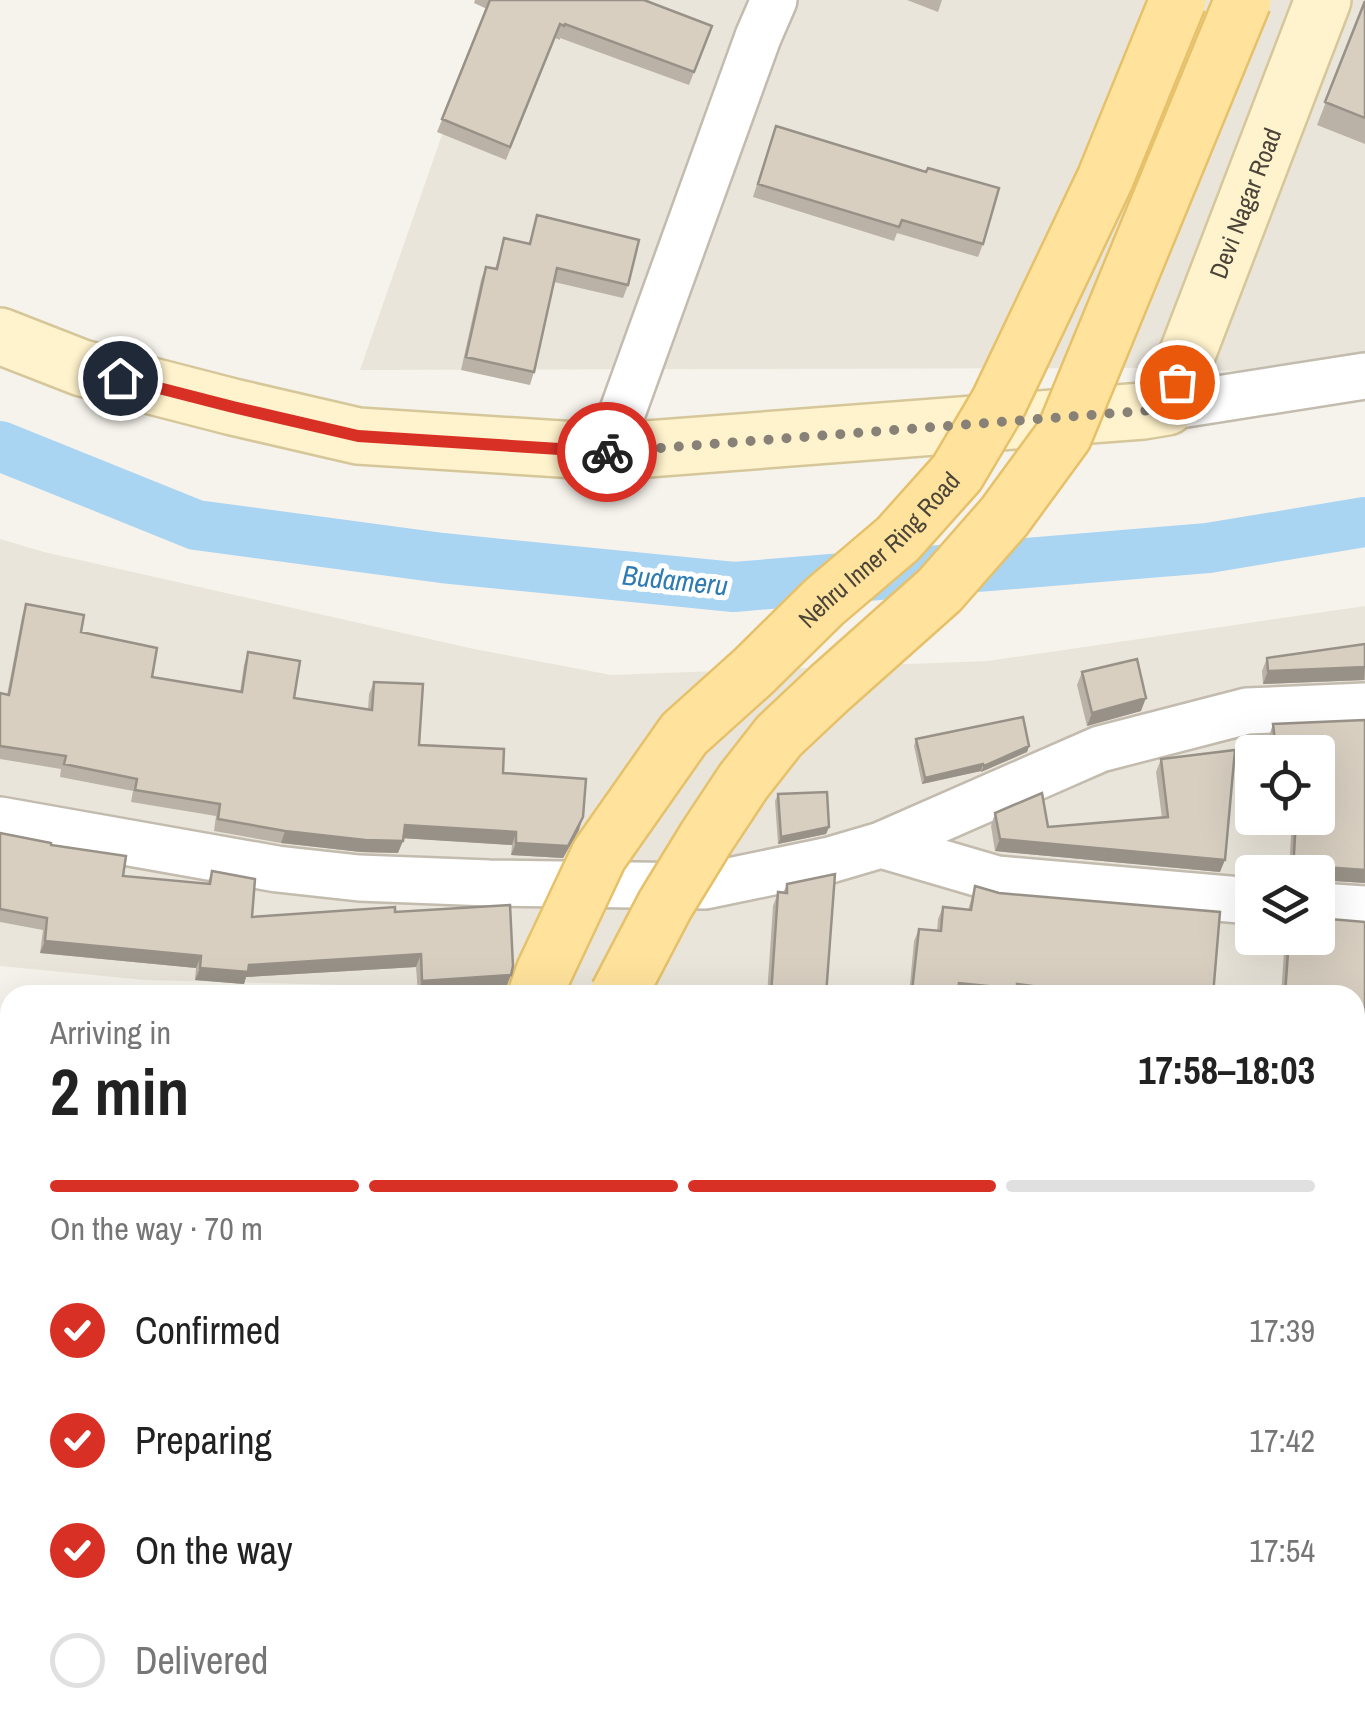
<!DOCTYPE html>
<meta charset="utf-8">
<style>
:root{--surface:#fff;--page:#f6f6f6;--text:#222;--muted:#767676;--line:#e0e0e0;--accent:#d93025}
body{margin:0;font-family:"Archivo Narrow",sans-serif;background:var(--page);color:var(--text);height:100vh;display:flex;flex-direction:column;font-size:38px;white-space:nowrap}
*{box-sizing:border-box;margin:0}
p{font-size:32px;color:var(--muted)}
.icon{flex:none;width:55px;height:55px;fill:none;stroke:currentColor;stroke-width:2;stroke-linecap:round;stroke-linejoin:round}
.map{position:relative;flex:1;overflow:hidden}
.drawer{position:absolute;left:0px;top:985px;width:1365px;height:750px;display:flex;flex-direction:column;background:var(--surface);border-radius:30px 30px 0 0;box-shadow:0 10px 40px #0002}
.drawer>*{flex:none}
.buttons{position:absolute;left:1235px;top:735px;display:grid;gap:20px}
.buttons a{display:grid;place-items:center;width:100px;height:100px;border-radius:10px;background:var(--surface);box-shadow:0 10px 40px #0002;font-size:50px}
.pin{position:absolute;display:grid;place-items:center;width:85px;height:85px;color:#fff;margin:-42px;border:5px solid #fff;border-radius:50%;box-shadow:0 2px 10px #0007}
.courier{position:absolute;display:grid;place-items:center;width:100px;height:100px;margin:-50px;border:8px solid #d93025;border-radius:50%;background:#fff;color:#222;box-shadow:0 2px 12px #0007}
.summary em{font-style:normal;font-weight:700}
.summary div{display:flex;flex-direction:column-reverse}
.summary{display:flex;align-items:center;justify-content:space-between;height:170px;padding:0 50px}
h1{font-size:65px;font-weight:700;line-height:75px}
.bar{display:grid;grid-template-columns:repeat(4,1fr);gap:15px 10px;align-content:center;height:120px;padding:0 50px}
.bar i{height:12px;border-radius:8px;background:var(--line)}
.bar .on{background:var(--accent)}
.bar p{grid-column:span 4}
ol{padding:0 50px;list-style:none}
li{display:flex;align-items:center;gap:30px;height:110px}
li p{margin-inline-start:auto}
li .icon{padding:10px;border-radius:50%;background:var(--accent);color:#fff;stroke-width:4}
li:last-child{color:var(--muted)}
li i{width:55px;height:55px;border:5px solid var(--line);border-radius:50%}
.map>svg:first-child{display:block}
.residential{fill:#eae5da;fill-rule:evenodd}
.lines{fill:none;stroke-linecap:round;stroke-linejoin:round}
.canal{stroke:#a9d4f2;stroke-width:50}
.street-casing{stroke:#c2bbae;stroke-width:50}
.secondary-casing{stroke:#d6c79b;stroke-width:60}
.primary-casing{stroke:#e6c16a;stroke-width:60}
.street{stroke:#fff;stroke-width:45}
.secondary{stroke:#fff3cd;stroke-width:55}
.primary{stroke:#ffe39c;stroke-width:55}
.rail{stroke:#9a9a9a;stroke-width:8;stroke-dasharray:12 12;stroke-linecap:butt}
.primary-bridge-casing{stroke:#e6c16a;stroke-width:60;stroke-linecap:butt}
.primary-bridge{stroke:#ffe39c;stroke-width:55}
.wall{fill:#bab2a6}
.shaded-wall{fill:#979187}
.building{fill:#d8cfc1;stroke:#979187;stroke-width:2.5}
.done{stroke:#878178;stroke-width:10;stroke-dasharray:0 18}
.route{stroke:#d93025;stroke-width:12}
.labels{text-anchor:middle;stroke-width:10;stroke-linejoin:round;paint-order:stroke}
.street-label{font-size:25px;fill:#4b4439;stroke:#fff}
.water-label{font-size:28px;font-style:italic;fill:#2e7ab2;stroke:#fff}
</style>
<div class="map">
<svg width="1365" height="1735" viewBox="0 0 1365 1735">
<rect width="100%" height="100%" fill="#f6f3ec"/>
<path class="residential" d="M489,0h876v375l-218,-7 -787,2z
M0,539l44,13 430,97 137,26 377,-14 377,-55v457l-10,-2v-66h-620l-590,-15 -145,-14zM1252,752h66v66h-66zM1252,872h66v66h-66z"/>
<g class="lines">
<path class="canal" d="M0,446l196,79 246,33 292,29 474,-39 157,-26
M0,1042l10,1
M1355,1177l10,2"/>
<defs>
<path id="street" d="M1167,407l198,-31
M608,452l150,-415 16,-37
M0,820l277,49 82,9 130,5 216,3 125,-26 51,-15 219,-96 147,-38 118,-5
M881,845l116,34 255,22
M1318,906l47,3
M0,1209l10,1
M1355,1364l10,1"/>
<g id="secondary">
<path id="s1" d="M0,336l82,32 151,39 125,29 250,16 535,-41 24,-4 156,-407"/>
</g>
<path id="primary" d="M450,1735l1,-10
M532,1735l1,-10"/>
</defs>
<use href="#street" class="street-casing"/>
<use href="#secondary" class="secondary-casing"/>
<use href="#primary" class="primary-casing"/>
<use href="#street" class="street"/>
<use href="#secondary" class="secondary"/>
<use href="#primary" class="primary"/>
<path class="rail" d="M0,1729l231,6"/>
<defs>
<g id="primary-bridge">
<path id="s2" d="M536,995l8,-23 55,-117 85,-121 70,-63 70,-69 74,-63 59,-66 42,-71 106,-223 73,-179"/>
<path d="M618,995l47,-90 41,-67 37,-56 36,-46 51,-48 110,-98 64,-73 60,-82 179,-435"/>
</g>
</defs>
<use href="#primary-bridge" class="primary-bridge-casing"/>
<use href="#primary-bridge" class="primary-bridge"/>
</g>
<path class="wall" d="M475,0h169l68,26 -23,59 -129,-47v2l-5,-2 -49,122 -69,-28 50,-123 -13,-6z
M907,0h35l-4,12z
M1365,1v143l-48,-19z
M771,139l155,33 57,72 -5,13 -81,-24 -3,8 -141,-44z
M537,215l91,70 -5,13 -69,-16 -20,90 -4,13 -69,-15 20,-90 5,-13 9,2 9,-31 25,5z
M26,604l55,28 71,45 88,15 4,-27 4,-13 46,46 74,12 1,-16 5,-12 45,63 84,28 76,57 -16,28 -52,-3 1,-10 -109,-7 -5,15 -37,-1 -80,-9 -67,-12 2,-15 -85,-14 2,-11 -73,-14 1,-8 -61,-10v-66l7,2 15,-78z
M1365,644v36l-102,4 -1,-13 5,-13z
M1082,672l59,39 -54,15 -10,-41z
M1365,720v163l-45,-3 -2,-8h-29l3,-54h26v-66h-48l-1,-16 4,-12z
M916,739l113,7 -2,6 -46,20v-1l-59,13 -8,-38z
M1161,759l59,113 -225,-21 -4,-25 4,-13 53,14 114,-9 -6,-46z
M778,794l51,33 -3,7 -48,10 -3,-43z
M0,833l51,12 72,31 84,8 5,-13 40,46 143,-5 111,76 -88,5 -2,-26 -170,10 -2,7 -49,-4 1,-12 -156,-15 3,-23 -43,-8z
M787,884l39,111h-59l6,-89 5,-14 5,1z
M975,886l238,109h-304l5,-54 5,-12 18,2 1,-12 5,-12 25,3z
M1285,938h33l37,57h-74z
M1365,1525v69l-8,-1z"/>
<path class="shaded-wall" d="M1365,667l-1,13 -101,4 5,-13z
M1146,698l-5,13 -54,15 5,-13z
M1275,741l26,2 -3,9h-27z
M1029,746l-2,6 -46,20 3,-6z
M983,764l-2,7 -59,13 3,-6z
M583,817l-4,13 -16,28 -52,-3 5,-12z
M405,825l111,7 -4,13 -112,-7z
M829,827l-3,7 -48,10 3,-7z
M285,831l118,10 -5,12 -37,-1 -80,-9z
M1000,839l225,21 -5,12 -225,-21z
M1324,867l41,3v13l-47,-3v-8h-9l3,-2z
M45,941l156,15 -5,12 -156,-15z
M421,954l-5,13 -170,10 -2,7 -49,-4 5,-12z
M511,975l-5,13 -88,5 4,-12z
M959,983l58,1 80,10 -143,1z
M912,991l42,4h-43z
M1355,1027l10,1v13l-10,-1z
M0,1454l10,1v20h-10z
M1364,1574l1,20 -8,-1z"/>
<path class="building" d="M490,0h154l68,26 -18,46 -129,-48 -1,2 -4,-2 -50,123 -68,-28z
M1365,1v117l-40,-16z
M776,126l150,46 2,-4 71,20 -16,56 -81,-24 -3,7 -141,-43z
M537,215l102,25 -11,45 -71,-17 -23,104 -68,-15 20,-90 11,2 7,-31 26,6z
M26,604l58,11 -3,17 76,16 -5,29 90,15 6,-40 52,9 -6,37 78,12 2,-28 49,2 -4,61 85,4 -1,24 83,6 -3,38 -15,29 -52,-3v-11l-111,-7 -2,16 -38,-1 -80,-9 -67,-12 2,-15 -85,-14 2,-11 -73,-15 2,-8 -66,-10v-53l9,2z
M1365,644v23l-97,4 -1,-13z
M1137,659l9,39 -54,15 -10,-41z
M1023,717l6,29 -45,20 -1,-2 -58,14 -9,-39z
M1365,720v150l-41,-3 -12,3 -3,2h-16l3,-54h22v-66h-18l1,-9 -26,-2 -2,-17z
M1235,750l-10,110 -225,-21 -5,-26 47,-20 6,34 120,-10 -7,-58z
M827,792l2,35 -48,10 -3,-43z
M0,833l51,10v2l75,11 -3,20 87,8 2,-13 43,8 -3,38 143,-10v5l115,-7 3,61 -2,9 -89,6 -1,-27 -172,11 -1,7 -48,-4 1,-12 -156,-15 2,-23 -47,-9z
M835,874l-9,121h-55l7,-103 9,1v-9z
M975,886l24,7 221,19 -7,83h-116l-80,-11v5l-58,-6 -2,12 -45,-4 7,-62 22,2 2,-24 28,3z
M1318,918l47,4v106l-10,-1v-32h-70l4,-57h29z
M0,1392h10v63l-10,-1z"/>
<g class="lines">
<path class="done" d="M607,452l536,-41 24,-4 10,-25"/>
<path class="route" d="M120,378l113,29 125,29 249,16"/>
</g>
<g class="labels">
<g class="street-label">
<text dy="9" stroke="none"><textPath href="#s1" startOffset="1402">Devi Nagar Road</textPath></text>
<text dy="9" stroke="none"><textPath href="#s2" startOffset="570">Nehru Inner Ring Road</textPath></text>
</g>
<g class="water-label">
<text transform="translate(675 580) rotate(6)" y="10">Budameru</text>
</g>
</g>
</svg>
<div class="buttons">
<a><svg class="icon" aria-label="locate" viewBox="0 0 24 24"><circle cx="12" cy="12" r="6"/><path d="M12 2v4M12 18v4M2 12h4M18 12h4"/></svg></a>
<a><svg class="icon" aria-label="layers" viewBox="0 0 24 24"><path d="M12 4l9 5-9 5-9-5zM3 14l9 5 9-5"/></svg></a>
</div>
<div class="pin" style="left:1177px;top:382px;background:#ea580c"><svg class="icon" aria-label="bag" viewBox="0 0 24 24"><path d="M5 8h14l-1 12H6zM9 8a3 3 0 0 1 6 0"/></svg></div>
<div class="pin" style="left:120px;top:378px;background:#1f2937"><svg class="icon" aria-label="home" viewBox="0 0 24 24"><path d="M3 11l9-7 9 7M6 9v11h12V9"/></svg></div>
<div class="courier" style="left:607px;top:452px"><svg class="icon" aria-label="bike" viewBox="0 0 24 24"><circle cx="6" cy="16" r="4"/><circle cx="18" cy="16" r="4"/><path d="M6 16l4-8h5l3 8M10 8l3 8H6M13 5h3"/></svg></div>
<section class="drawer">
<div class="summary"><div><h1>2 min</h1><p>Arriving in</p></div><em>17:58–18:03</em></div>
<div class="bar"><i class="on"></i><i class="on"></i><i class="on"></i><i></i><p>On the way · 70 m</p></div>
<ol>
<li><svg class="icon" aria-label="check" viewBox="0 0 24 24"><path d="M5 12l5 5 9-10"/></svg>Confirmed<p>17:39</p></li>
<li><svg class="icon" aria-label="check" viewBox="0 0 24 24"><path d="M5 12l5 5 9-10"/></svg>Preparing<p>17:42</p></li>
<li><svg class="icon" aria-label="check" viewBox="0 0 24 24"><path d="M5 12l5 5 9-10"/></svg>On the way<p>17:54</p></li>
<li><i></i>Delivered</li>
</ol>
</section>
</div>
